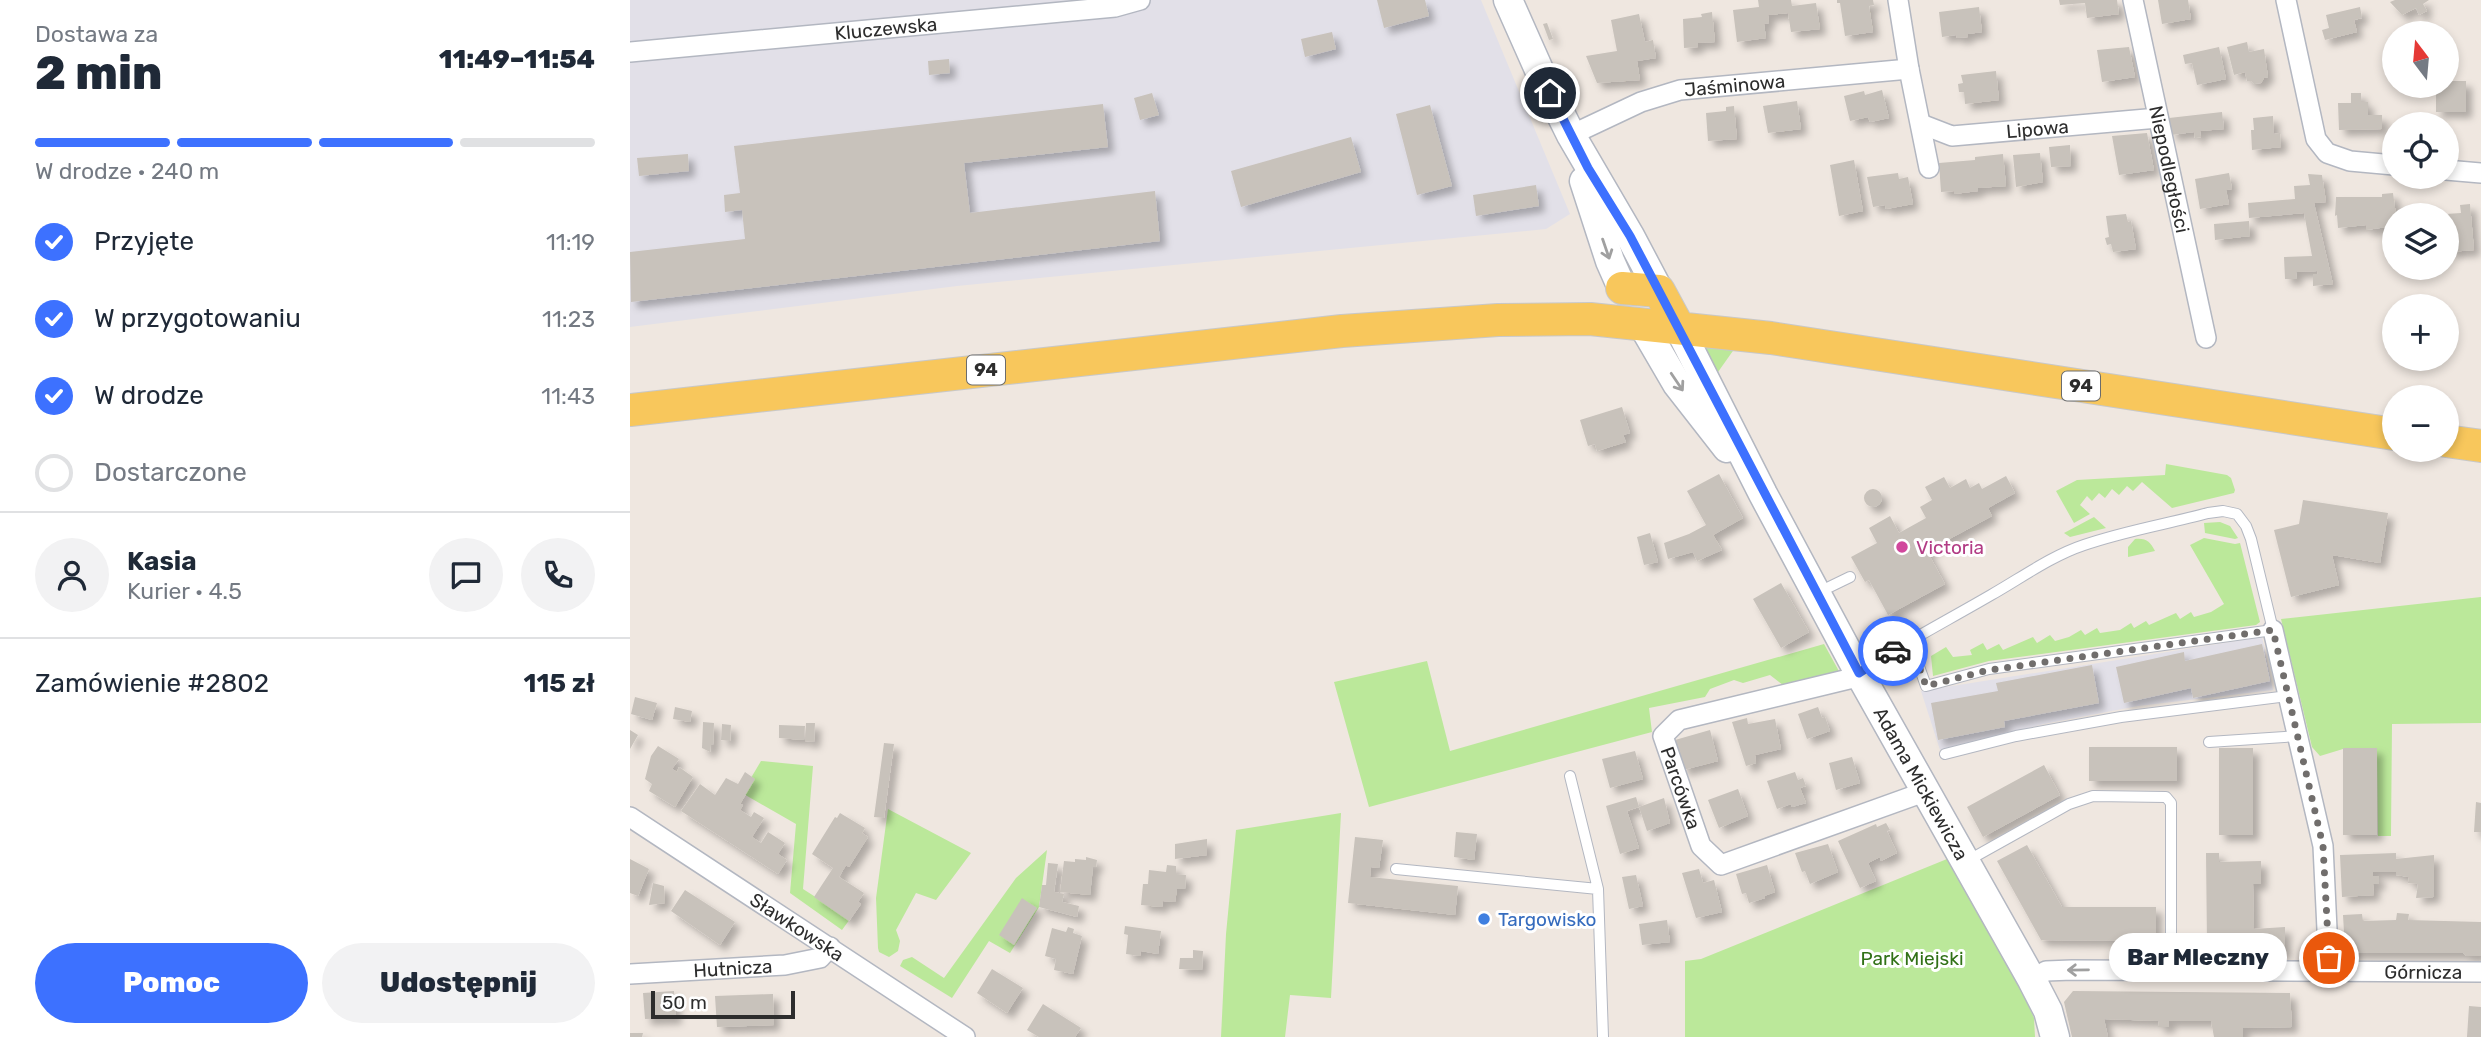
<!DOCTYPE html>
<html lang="pl">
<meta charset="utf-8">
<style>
:root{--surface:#fff;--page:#f2f2f3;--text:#1f2937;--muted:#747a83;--line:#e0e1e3;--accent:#3d71ff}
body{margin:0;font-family:Rubik,sans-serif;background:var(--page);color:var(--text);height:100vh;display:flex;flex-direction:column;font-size:26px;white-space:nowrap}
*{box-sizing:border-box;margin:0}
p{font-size:23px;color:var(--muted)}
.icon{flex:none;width:38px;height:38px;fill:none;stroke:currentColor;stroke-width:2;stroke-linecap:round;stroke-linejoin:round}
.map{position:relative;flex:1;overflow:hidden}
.side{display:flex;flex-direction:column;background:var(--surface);width:630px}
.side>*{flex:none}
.needle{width:46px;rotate:344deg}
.fabs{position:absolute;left:1752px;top:21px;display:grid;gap:14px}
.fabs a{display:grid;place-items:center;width:77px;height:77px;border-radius:50%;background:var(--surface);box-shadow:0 4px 10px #0003;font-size:35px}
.scale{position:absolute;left:21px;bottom:18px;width:144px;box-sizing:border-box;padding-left:7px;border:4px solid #2d2d2d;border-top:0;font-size:19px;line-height:24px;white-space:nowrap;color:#2d2d2d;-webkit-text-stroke:5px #fff;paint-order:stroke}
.pin{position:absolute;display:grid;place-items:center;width:60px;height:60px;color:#fff;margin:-30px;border:4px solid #fff;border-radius:50%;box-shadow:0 2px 7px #0007}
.courier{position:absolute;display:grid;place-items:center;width:70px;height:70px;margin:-35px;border:5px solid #3d71ff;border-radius:50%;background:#fff;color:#222;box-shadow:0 2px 9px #0007}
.bubble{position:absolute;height:49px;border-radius:24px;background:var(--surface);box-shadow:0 4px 10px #0003;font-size:23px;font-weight:800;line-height:49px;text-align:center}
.overview em{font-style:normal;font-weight:800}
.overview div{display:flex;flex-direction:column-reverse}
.overview{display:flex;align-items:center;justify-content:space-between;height:119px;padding:0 35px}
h1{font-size:46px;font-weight:800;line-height:52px}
.bar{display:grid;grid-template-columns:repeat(4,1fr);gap:10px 7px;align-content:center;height:84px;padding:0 35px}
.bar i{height:9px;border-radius:5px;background:var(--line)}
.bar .active{background:var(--accent)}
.bar p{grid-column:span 4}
.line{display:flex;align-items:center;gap:18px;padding:0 35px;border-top:2px solid var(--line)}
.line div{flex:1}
.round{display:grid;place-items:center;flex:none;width:74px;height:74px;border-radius:37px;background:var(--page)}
ol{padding:0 35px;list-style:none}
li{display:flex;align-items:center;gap:21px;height:77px}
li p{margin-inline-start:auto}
li .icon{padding:7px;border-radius:50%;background:var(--accent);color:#fff;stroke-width:4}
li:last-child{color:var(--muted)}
li i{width:38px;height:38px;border:4px solid var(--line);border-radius:50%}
.button{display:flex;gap:14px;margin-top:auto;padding:14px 35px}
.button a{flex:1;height:80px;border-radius:42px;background:var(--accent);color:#fff;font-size:28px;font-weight:800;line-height:80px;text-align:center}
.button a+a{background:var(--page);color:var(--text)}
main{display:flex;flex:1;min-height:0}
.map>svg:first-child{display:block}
.industrial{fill:#e2e0e8}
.green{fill:#bbe89a}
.building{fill:#c8c2bb;filter:url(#shadow)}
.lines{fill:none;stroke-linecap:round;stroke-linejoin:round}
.lane-casing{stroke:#b3b7c1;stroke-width:12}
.street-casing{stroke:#b3b7c1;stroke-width:22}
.secondary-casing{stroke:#b3b7c1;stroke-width:31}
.primary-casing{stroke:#c8c8c8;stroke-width:34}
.lane{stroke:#fff;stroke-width:10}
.street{stroke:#fff;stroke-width:19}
.secondary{stroke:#fff;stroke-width:28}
.primary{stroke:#f8c75c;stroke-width:32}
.oneway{stroke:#a0a0a0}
.done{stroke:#716e6c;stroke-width:7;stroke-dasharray:0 12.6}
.route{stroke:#3d71ff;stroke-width:9}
.hotel-dot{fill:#d1479c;stroke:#fff;stroke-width:2.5}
.shop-dot{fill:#3f7fe0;stroke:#fff;stroke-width:2.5}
.labels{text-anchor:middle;stroke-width:6;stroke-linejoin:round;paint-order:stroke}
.shield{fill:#fff;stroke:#6c6c6c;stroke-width:2}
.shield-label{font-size:18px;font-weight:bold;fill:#2d2d2d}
.street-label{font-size:19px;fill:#2d2d2d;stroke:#fff}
.hotel-label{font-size:19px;fill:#b23c85;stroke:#fff;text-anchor:start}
.shop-label{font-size:19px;fill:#366cbe;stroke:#fff;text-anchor:start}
.park-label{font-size:19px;fill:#317117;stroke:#fff}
</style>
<main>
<section class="side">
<div class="overview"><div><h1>2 min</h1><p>Dostawa za</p></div><em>11:49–11:54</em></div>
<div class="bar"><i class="active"></i><i class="active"></i><i class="active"></i><i></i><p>W drodze · 240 m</p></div>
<ol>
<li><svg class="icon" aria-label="check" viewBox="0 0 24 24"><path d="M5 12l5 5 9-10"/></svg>Przyjęte<p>11:19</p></li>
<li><svg class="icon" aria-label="check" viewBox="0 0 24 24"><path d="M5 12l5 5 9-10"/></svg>W przygotowaniu<p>11:23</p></li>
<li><svg class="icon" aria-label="check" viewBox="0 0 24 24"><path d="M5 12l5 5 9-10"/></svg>W drodze<p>11:43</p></li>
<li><i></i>Dostarczone</li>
</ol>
<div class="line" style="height:126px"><a class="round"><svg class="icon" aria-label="person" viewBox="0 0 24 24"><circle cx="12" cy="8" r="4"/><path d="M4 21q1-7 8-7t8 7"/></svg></a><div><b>Kasia</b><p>Kurier · 4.5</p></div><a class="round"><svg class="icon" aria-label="chat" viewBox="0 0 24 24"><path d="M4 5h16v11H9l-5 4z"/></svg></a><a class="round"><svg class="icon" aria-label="phone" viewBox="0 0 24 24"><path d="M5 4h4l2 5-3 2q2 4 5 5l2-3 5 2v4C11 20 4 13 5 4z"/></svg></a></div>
<div class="line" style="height:91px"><div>Zamówienie #2802</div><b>115 zł</b></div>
<div class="button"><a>Pomoc</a><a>Udostępnij</a></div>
</section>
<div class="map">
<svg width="1851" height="1037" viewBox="0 0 1851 1037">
<defs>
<filter id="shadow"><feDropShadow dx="6" dy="6" stdDeviation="3.5" flood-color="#0004"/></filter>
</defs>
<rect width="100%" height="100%" fill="#efe7e0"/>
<path class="industrial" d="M0,0h851l89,214 -24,15 -589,57 -327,41z
M1632,637l11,53 -135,16 -94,18 -104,26 -19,-59z"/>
<path class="green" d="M1067,343l38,5 -17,24h-6z
M1536,464l61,11 4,3 4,12 -1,3 -62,15 -30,-26 -9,9 -6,-5 -8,9 -7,-6 -7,9 -6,-5 -7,8 -5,-5 -7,9 10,9 -16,9 -18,-32 21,-11 88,-5z
M1464,517l12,11 -36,9 -6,-4z
M1590,522l10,4 8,12 -3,1 -30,-6 -1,-10z
M1574,538l31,6 5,-1 20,79 -4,3 -267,36 -56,15 -2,-20 15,-9 7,10 19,-2 -2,-5 13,-7 4,7 12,-6 4,6 30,-13 4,6 13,-8 5,6 14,-4 12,-7 4,5 12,-7 3,5 20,-3 11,-7 3,5 12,-7 3,4 27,-12 4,6 11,-7 3,5 17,-5 13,-8 -34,-59z
M1505,539c12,-1 15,3 20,12l-27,6v-10z
M1851,597v126l-89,1 -1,112h-13l-1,-87h-34l-23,7 -8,-9 -31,-128z
M1194,644l16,29 -57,12 -13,-10 -27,8 -9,-3 -24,9 -5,8 -56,11 3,24 -283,75 -35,-125 93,-21 23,90z
M131,761l52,5 -10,123 47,30 -8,11 -52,-37 6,-69 -54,-31z
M258,809l83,44 -35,47 -20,-7 -20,37 4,11 -2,10 -9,6 -10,-5 -1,-4 -2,-50z
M711,813l-10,185 -41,-3 -5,42h-64l5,-103 10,-104z
M417,850l-8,57 -29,46 -21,-12 -37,57 -52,-32 3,-6 9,-3 32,21 72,-100z
M1317,859l73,127 14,32 1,19h-350v-76l16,-2z"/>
<path class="building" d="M747,0h48l4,16 -45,12z
M1128,0h33l1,6 24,-3 4,26 -29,3 -3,-19 -20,2 1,8 -5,1 2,14 -29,4 -4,-32 26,-3z
M1207,0h36l1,5 -5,1 4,26 -28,4 -5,-33h-3z
M1429,0h58l2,14 -32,4 -2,-15 -25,2z
M1528,0h30l3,19 -29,5z
M1765,0h34l-6,4 4,7 -8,4 -3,-7 -14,7 -12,-13z
M1349,7l3,25 -14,2v3l-11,1 -1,-3 -14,2 -3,-25z
M1730,7l2,11 -8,2 3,12 -32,8 -3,-10 7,-2 -3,-13z
M1082,12l3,30 -17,1v4l-14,1 -1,-29 19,-2 -1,-3z
M1009,14l6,28 8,-2 3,18 -19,3 3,19 -43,3 -11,-27 31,-5 -6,-31z
M917,23l6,16 -4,1 -6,-16z
M702,32l4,17 -31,8 -4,-18z
M1617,42l2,10 15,-3 4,28 -4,1 -3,5 -7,1 -3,-3h-4l-2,-9 -11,3 -7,-28z
M1499,47l6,30 -33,5 -5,-32z
M1589,47l7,32 -29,6 -5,-22 -7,1 -2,-9z
M319,59l1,14 -21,2 -1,-14z
M1366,71l3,29 -34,4 -1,-12h-5l-1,-8 5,-1 -2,-8z
M1816,81h20v31h-30v-26h10z
M1252,90l7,28 -19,4 -2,-5 -18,4 -6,-25 20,-5 1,4z
M522,93l7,22 -19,5 -6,-22z
M1721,93h10v9h7v13h14v14l-43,1 -1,-27h13z
M1167,101l4,28 -33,4 -5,-27z
M473,104l5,43 -144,16 6,50 185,-22 5,50 -529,61 -1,-50 115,-13 -3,-29 -17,2 -1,-17 16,-2 -6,-47z
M800,105l22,81 -35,9 -21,-81z
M1104,106l3,33 -29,2 -2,-28 20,-2v-4z
M1592,112l2,17 -24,2 1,6 -6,1 -1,-6 -23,3 -2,-17z
M1643,116l1,18 6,-1 1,14 -29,3 -1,-20h3l-1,-12z
M1517,133l7,37 -35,5 -7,-39z
M721,137l10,35 -120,35 -10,-36z
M1440,145l1,21 -20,1 -2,-20z
M1410,153l3,29 -27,5 -3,-32z
M58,154l1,17 -50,5 -2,-18z
M1373,154l3,32 -28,2v3l-24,3v-3l-13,1 -2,-29 36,-3v-3z
M1224,160l9,51 -24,5 -9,-51z
M1268,173l1,6 9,-2 5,27 -27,5 -1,-4 -12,2 -6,-30z
M1599,173l3,16 -6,1 3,14 -29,5 -5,-30z
M1678,174l14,1 4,27 -12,1 19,81 -20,2v-12h5l-1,-3 -21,1 1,7h-12l-1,-22 28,-1 -8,-43 -55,5 -1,-15 47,-4 -1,-13 16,-1z
M906,185l3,21 -63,10 -3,-21z
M1763,193l3,22h-2v11l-28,4v-5l-28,3 -1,-13 -2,1 1,-19h46v-3z
M1840,204l4,46 -24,2 -1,-11 -3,1v-28l15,-1 -1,-8z
M1803,207v8h-9l-1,-7z
M1496,214l2,8 3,-1 5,28 -23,3 -2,-8 -4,1 -2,-7 4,-1 -3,-21z
M1619,221l1,15 -35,4 -1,-16z
M992,407l8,26 -7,2 3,7 -29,9 -2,-7 -7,2 -8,-26z
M1089,474l24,44 -30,17 9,15 -25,11 -4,-9 -25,7 -4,-16 25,-9 17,-9 -19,-34z
M1376,476l9,17 -27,15 4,8 -65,35 18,33 -57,31 -19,-35 -4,2 -14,-25 26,-14 -8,-15 21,-12 9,17 27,-15 -6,-11 12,-7 -7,-13 19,-10 6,11 16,-9 4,9 9,-5 3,6z
M1234 498a9 9 0 1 1 18 0a9 9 0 1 1-18 0Z
M1673,500l85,13 -8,50 -48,-8 7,30 -48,12 -17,-67 25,-6z
M1020,533l8,29 -14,3 -7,-28z
M1151,583l28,49 -28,16 -28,-49z
M1632,644l8,37 -77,17 -2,-10 -67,15 -8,-36 68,-15 1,9z
M1462,665l7,38 -95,18 1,6 -67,13 -7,-37 67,-12 -2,-8z
M5,697l22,6 -5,17 -21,-6z
M45,707l17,4 -2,11 -17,-3z
M1188,707l4,11 3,-1 5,14 -23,8 -9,-25z
M1117,718l1,6 27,-5 6,30 -26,6 1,8 -10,3 -14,-44z
M73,722l11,1 -1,22h-2l-1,7 -8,-4z
M176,723h9l-1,19 -9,-1z
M92,724l9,1 -1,16 -9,-1z
M149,725l26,1 -1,14 -25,-2z
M0,730l8,5 -8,14z
M1080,730l8,31 -35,9 -8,-30z
M254,743l10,1 -10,74 -10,-1z
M28,746l21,13 -7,10 5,3 2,-5 14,10 -18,30 -26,-16 3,-7 -7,-5 6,-23z
M1459,747h88v34h-88z
M1589,748h34v87h-34z
M1713,748h34v87h-34z
M1005,751l8,28 -33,9 -8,-29z
M1222,757l8,26 -24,7 -7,-27z
M1414,765l16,30 -77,42 -16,-30z
M115,772l10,7 -15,25 3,1 -3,5 11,7 3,-5 10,6 -12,19 9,6 7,-11 17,11 -7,11 9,6 -9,14 -97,-63 19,-27 15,11 11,-17 12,6z
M1165,772l3,8 5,-2 3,8 -6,2 6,15 -14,4 -1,-3 -14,5 -10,-28z
M1108,789l10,27 -29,12 -11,-28z
M1006,797l3,10 -12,4 12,37 -19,6 -14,-48z
M1034,798l6,25 -23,8 -8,-24z
M1846,802l5,1v29h-7z
M210,813l25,15 -3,5 6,4 -19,30 -3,-2 -7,12 25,16 -6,9 3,2 -12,17 -35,-24 19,-29 -21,-14 23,-37 2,1z
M1256,823l4,7 -3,1 10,22 -16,8 -1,-4 -12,6 8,18 -16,7 -22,-47 38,-17 1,3z
M826,832l21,2 -3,26 -20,-3z
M725,837l28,3 -4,28 -8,-1 -1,10 88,9 -3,29 -107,-12z
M577,839v16l-32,4v-15z
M1198,844l10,28 -28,12 -5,-13 -3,1 -7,-19z
M1397,845l35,62h94v34l-115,-1 -44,-79z
M1576,853h13v9l42,-1v23h-8l1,45 31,-2v26h-66v-10l-12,1z
M1766,853v6l38,-4v42l-18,1 2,-14 -10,-1 1,-6 -13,-2v-3h-23v4h6v8h-6l1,11 -32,2 -2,-42z
M456,857l11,3 -1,7h-3l-3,28 -30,-3 4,-31 11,1v-3l11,1z
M0,859l19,10 -11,27 -8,-3z
M418,863l10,1 -4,28 10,2 -2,8 17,4 -2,11 -38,-10 3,-22h4z
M537,865l9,1v8l10,1 -1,14h-8l-2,13 -12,-1 -1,6 -21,-2 2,-21h5l1,-14 17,2z
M1137,865l8,27 -11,4 1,2 -16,5 -3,-10 -4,1 -6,-20z
M1069,869l4,14 11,-3 8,32 -26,6 -14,-45z
M1006,875l7,31 -14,3 -7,-32z
M23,883l11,3 1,17 -16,2z
M55,890l50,32 -15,23 -49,-34z
M392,898l15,10 -23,37 -15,-10z
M1767,913l12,1 -1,6 73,2v34h-15l-3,-3h-115l-3,-3 -2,-35 19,-1 1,7 33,-1z
M1037,920l3,22 -28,3 -3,-21z
M495,926l36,5 -3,23 -17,-3 -1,5 -14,-2 2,-19 -4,-1z
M438,927l6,2 -1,4 9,3 -9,38 -19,-4 2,-11 -11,-3 7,-28 14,4z
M563,950l10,1 -1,19 -23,-1 1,-11h13z
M362,969l31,19 -16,25 -30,-20z
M44,991l2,27 -31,1 -2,-26z
M1443,991l217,2 2,34 -49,1v9h-29l-3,-16h-42v6h-11l1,-6 -55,-2 4,18h-36l-8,-35z
M143,994l1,31 -57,2 -2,-31z
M413,1004l38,24 -6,9h-36l-12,-7z
M1839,1006l12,1v30h-14z
M0,1033h13l-1,4h-12z"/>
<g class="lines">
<defs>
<path id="lane" d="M1187,593l33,-16
M1232,670c42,-27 86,-50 129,-75 30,-17 60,-39 93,-50 40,-14 83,-21 124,-32l15,-2 14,3 9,12 5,13 22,91 -284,39 -63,17 -16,-45
M1579,742l89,-6
M1315,754l71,-18 105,-19 167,-21
M940,776l28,113 5,148
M1337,861l102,-57 24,-8 73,1 5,6v167
M766,869l202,20"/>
<g id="street">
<path d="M1268,0l11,69 20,99"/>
<path id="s1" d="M1503,0l73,338"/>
<path d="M1656,0l30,139 11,14 23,8 44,4"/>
<path id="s2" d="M0,52l485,-45 25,-7"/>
<path id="s3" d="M1291,124l31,12 206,-18"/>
<path id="s4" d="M941,135l70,-33 39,-12 229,-21"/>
<path d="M1816,170l35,3"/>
<path d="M1643,630l50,216 6,125"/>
<path id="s5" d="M1229,673l-10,6 -170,41 -16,16 38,110 20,19 206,-74"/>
<path id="s6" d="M0,817l335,220"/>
<path id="s7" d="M0,974l155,-9 35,-7 10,-11"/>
<path id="s8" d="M1402,980l14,-9 26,-1 409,2"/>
</g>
<g id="secondary">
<path d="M878,0l32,72 31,63 59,101 29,55"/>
<path d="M954,181l26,80 12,27"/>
<path d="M1012,324l35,60 50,64"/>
<path id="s9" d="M1049,328l84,166 96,179 173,307 16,31 7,26"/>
</g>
<path id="primary" d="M992,288l37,3 20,37
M0,410l712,-79 156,-11 92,-1 181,19 623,96
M1816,441l35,5"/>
</defs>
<use href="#lane" class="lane-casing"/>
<use href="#street" class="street-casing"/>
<use href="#secondary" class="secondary-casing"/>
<use href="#primary" class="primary-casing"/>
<use href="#lane" class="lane"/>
<use href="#street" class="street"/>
<use href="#secondary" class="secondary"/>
<use href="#primary" class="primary"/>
</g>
<defs><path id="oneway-shaft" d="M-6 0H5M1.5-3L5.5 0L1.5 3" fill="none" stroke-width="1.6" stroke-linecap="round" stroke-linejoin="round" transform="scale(1.75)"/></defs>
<g class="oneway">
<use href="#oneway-shaft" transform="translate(976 249) rotate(71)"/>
<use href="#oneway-shaft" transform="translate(1047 382) rotate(56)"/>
<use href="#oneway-shaft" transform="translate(1448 970) rotate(179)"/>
</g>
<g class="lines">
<path class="done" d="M1263,651l17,-10 16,45 63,-16 284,-40 50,216 6,112"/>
<path class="route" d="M920,93l38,75 42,68 229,437 34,-22"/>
</g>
<circle class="hotel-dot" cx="1272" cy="547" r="7"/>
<circle class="shop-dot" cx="854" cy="919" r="7"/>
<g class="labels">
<g class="shield">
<rect x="337" y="355.5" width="38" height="29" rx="5"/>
<rect x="1432" y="371.5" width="38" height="29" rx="5"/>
</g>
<g class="shield-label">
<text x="356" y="376">94</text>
<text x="1451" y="392">94</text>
</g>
<g class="street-label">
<text dy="7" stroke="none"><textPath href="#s2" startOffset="257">Kluczewska</textPath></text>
<text dy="7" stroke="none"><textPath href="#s4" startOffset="173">Jaśminowa</textPath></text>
<text dy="7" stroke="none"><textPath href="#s3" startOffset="119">Lipowa</textPath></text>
<text dy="7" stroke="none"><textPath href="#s1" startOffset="173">Niepodległości</textPath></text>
<text dy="7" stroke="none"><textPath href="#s9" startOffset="516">Adama Mickiewicza</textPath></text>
<text dy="7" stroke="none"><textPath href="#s5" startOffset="264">Parcówka</textPath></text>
<text dy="7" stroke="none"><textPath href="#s6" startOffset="200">Sławkowska</textPath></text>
<text dy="7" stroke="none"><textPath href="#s7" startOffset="103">Hutnicza</textPath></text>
<text dy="7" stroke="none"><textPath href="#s8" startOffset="394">Górnicza</textPath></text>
</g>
<g class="hotel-label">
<text x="1286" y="554">Victoria</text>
</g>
<g class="shop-label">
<text x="868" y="926">Targowisko</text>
</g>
<g class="park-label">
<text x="1282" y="965">Park Miejski</text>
</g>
</g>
</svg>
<div class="fabs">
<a><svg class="needle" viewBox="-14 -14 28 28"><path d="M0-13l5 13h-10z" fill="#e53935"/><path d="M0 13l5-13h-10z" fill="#747a83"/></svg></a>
<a><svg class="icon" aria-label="locate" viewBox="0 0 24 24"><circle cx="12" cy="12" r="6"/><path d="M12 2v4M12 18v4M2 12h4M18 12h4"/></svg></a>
<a><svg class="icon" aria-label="layers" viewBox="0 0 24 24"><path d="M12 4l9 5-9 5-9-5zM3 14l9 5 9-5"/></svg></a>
<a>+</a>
<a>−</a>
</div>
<div class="scale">50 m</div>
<div class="pin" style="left:1699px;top:958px;background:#ea580c"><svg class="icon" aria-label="bag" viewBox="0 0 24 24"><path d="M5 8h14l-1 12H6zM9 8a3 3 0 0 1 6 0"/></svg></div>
<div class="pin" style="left:920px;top:93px;background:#1f2937"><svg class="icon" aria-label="home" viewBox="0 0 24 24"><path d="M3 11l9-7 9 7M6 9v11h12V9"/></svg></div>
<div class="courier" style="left:1263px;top:651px"><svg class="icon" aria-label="car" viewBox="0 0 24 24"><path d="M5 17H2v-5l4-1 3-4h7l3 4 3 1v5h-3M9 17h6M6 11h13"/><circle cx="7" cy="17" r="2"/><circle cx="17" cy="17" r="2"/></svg></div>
<div class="bubble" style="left:1479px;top:933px;width:178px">Bar Mleczny</div>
</div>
</main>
